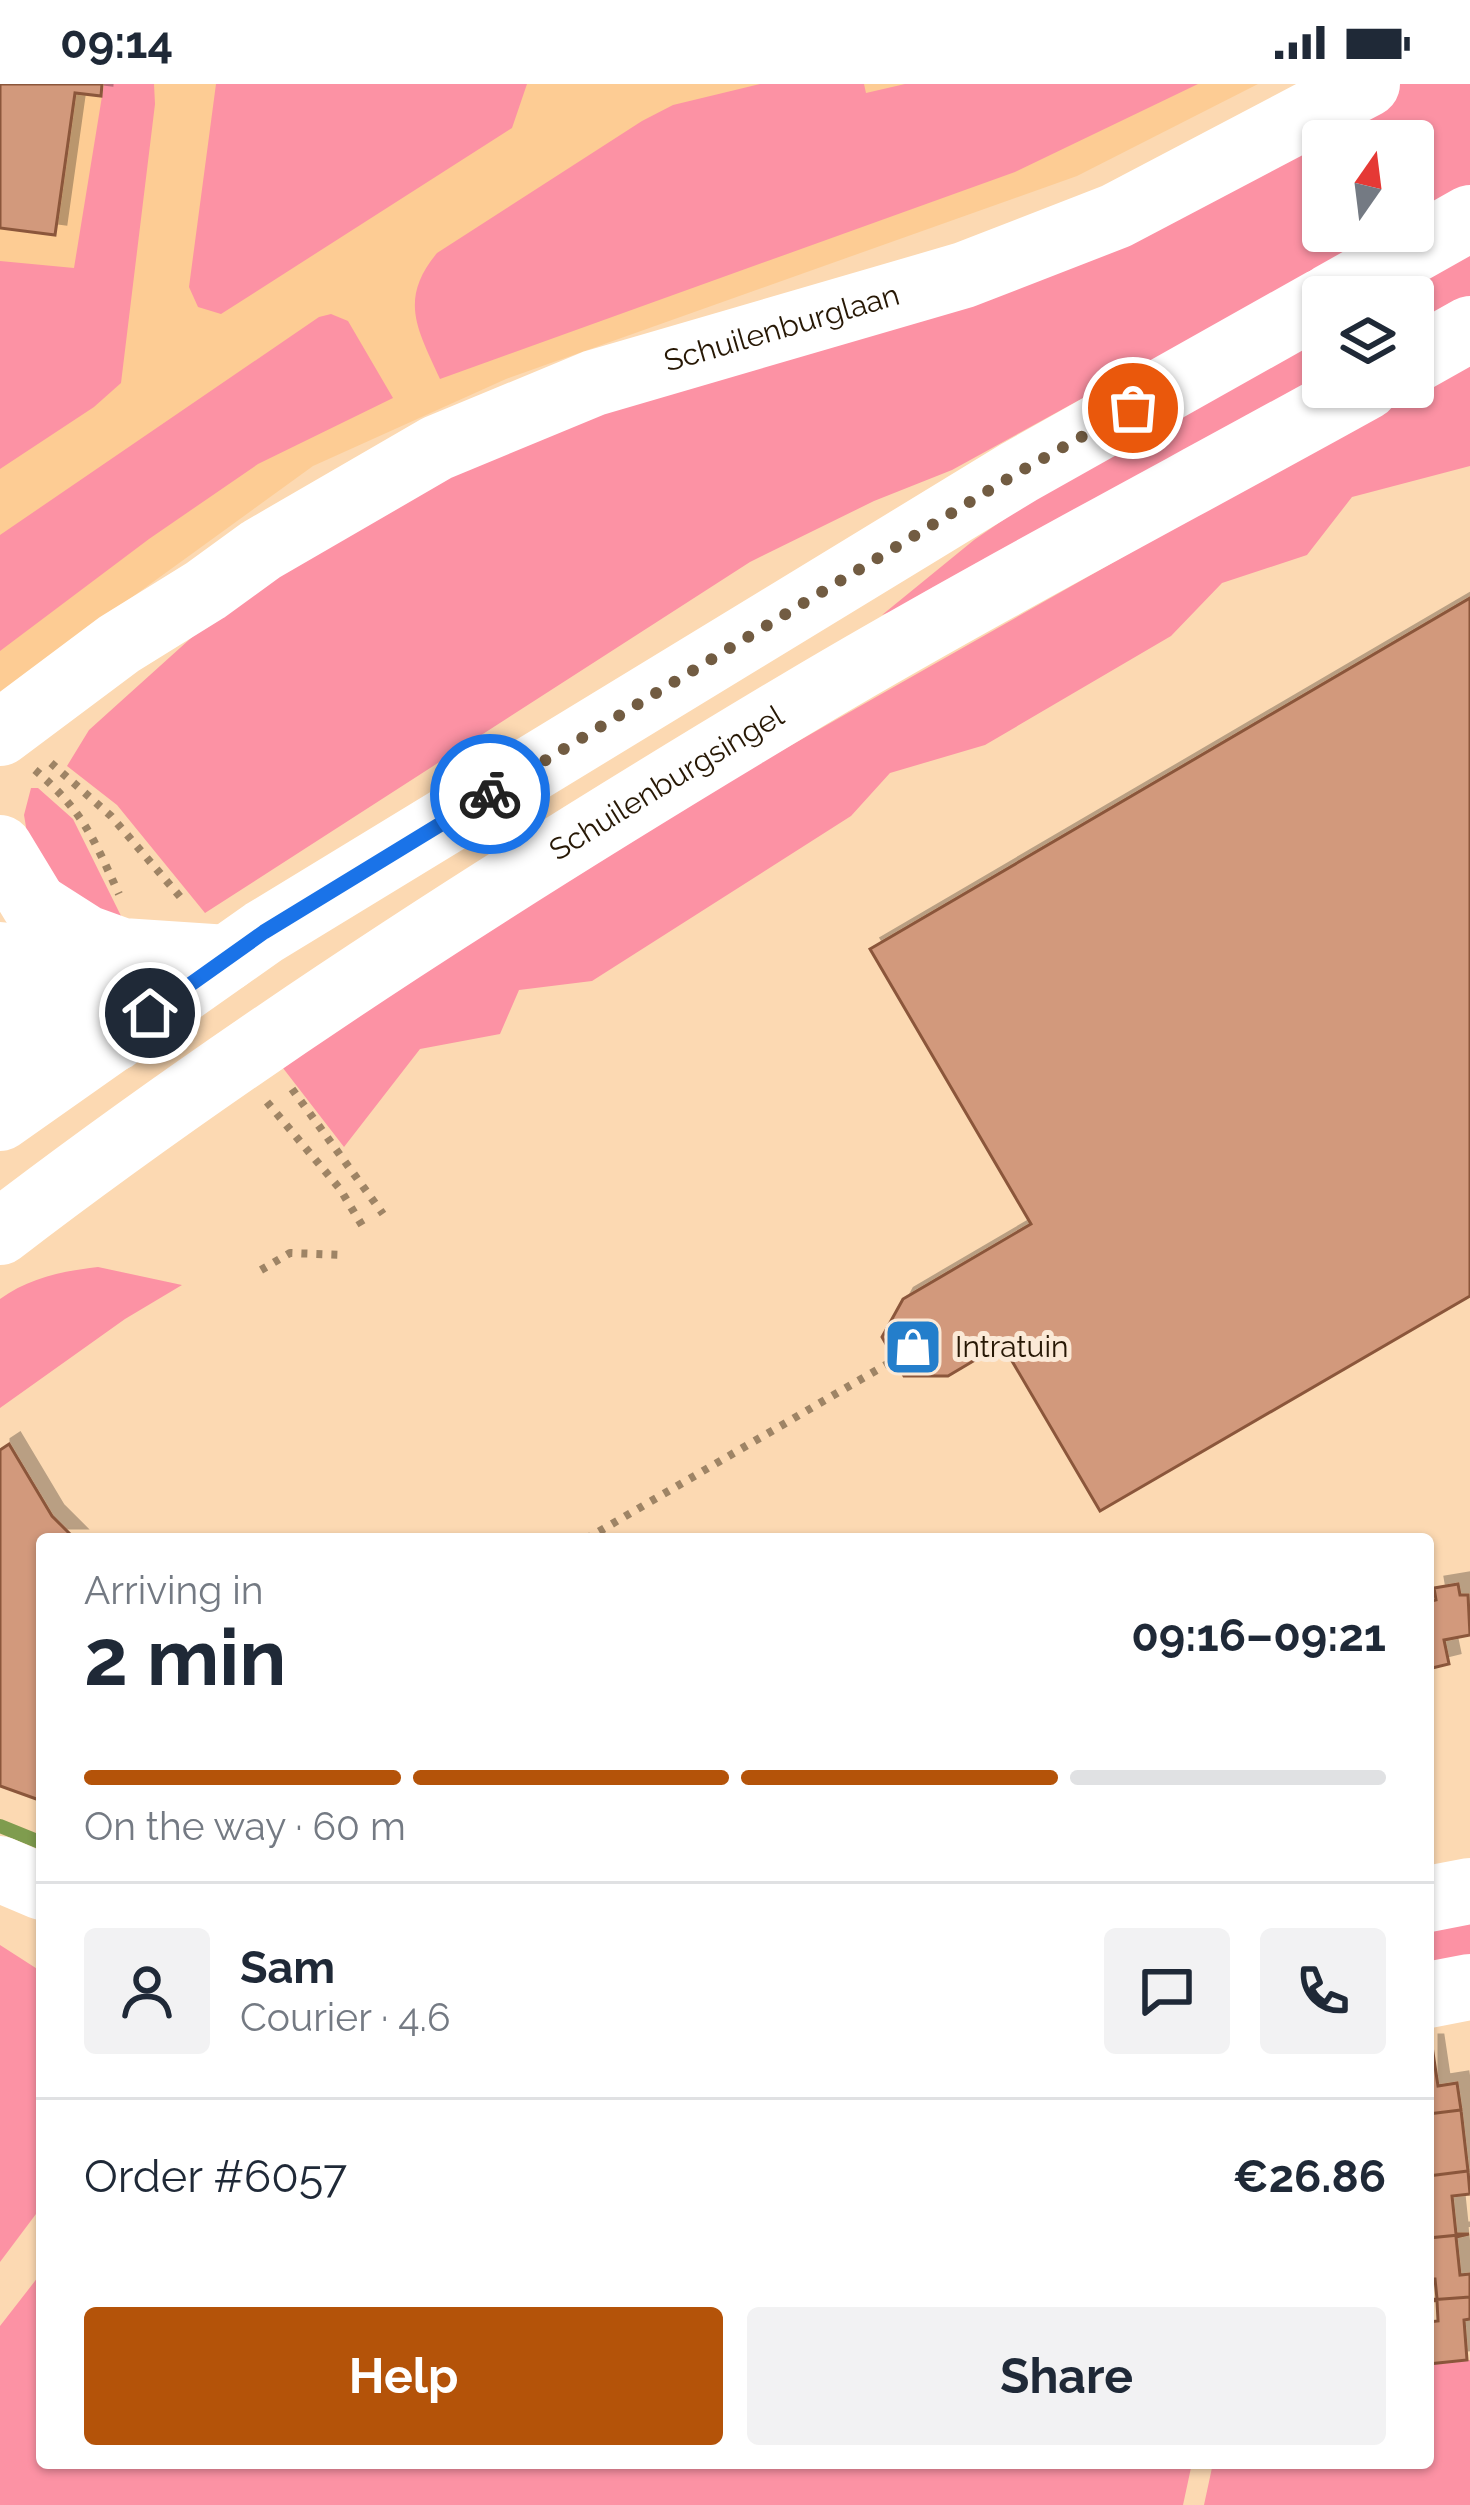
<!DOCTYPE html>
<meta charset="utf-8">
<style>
:root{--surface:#fff;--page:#f2f2f3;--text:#1f2937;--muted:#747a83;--line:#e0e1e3;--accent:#b45309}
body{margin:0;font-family:Raleway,sans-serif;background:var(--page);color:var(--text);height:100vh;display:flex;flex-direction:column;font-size:45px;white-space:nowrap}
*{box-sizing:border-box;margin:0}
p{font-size:39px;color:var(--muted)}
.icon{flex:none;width:66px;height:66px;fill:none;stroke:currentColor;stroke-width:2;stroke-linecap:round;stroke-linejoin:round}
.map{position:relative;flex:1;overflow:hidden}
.details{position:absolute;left:36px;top:1449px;width:1398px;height:936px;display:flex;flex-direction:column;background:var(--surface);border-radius:12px;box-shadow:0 3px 9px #0004}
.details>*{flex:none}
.needle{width:78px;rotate:14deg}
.buttons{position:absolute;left:1302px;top:36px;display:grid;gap:24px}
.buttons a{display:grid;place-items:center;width:132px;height:132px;border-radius:12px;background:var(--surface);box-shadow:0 3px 9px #0004;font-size:60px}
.pin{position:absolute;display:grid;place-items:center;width:102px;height:102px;color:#fff;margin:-51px;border:6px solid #fff;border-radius:50%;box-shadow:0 3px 12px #0007}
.courier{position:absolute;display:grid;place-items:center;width:120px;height:120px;margin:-60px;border:9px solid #1a73e8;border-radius:50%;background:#fff;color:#222;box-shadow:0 3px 15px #0007}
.head em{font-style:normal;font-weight:700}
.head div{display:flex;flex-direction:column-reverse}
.head{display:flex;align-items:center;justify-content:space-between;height:204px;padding:0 48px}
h1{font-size:78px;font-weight:700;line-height:90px}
.bar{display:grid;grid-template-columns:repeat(4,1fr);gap:18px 12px;align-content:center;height:144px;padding:0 48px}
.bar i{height:15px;border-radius:9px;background:var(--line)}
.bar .selected{background:var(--accent)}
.bar p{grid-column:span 4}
.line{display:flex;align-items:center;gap:30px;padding:0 48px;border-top:3px solid var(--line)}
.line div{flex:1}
.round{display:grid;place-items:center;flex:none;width:126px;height:126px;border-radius:12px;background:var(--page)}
.cta{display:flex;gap:24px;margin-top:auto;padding:24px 48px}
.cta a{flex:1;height:138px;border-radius:12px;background:var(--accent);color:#fff;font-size:48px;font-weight:700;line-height:138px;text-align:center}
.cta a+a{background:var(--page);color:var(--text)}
.status{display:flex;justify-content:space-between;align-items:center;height:84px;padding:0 60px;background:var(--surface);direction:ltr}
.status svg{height:33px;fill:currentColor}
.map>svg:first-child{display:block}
.built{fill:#fdcc94}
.green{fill:#fc92a4}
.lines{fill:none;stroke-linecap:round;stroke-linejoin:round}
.stream{stroke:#7f9c4e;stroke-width:14}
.building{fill:#d2997b;stroke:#8b573b;stroke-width:3;filter:url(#shadow)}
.path{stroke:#9e8465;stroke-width:8;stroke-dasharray:6 9;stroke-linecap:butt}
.minor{stroke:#fff;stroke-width:66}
.major{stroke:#fff;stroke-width:66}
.done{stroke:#725c42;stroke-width:12;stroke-dasharray:0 21.6}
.route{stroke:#1a73e8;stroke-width:15}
.labels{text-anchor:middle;stroke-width:10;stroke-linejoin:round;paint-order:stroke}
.street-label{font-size:30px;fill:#271805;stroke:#fbe9d6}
.poi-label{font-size:30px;fill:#271805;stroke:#fbe9d6;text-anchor:start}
</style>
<div class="status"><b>09:14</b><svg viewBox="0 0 49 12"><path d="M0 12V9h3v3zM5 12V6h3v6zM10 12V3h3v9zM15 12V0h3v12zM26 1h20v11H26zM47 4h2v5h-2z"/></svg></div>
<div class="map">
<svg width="1470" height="2421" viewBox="0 0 1470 2421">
<defs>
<filter id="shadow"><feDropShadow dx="11" dy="-11" stdDeviation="0" flood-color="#0004"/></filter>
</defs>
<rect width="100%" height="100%" fill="#fcd9b2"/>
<path class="built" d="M0,0h1258l-181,92 -571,203 -193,87 -313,227z"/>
<path class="green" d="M104,0h50l1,20 -34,279 -27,24 -94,62v-208l74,7z
M216,0h311l-15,44 -291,186 -23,-7 -9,-20z
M760,0h104l2,9 39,-9h293l-183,88 -575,207c-22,-49 -42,-79 -3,-126l205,-132 31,-16z
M1400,0h70v102l-57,31v-76h-90v90h64l-435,239 -78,31 -124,61 -545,351 -88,-108 -50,-39 22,-36 132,-119 237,-147 766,-286z
M1470,162v55l-57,31v-35h-34z
M331,230l17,7 45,77 -135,66 -109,75 -149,112v-116l319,-218z
M1323,244v54l-375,208 -66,25 92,-75 127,-87z
M1470,276v106l-118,31 -45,58 -85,28 -51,53 -186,109 -95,28 -39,43 -259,165 -73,9 -19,44 -80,15 -76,98 -68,-88 452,-278z
M31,704h7l35,31 55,111 -33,-5 -65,-74 -6,-36z
M98,1183l84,18 -57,34 -125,89v-109c29,-21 63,-28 98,-32z
M1470,1823v50l-42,9v-50z
M0,1861l42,27v234l-42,56z
M42,2188v191h1150l-9,42h-1183v-179z
M1470,2276v145h-266l9,-42h215v-101z"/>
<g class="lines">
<path class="stream" d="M0,1742l42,17"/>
</g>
<path class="building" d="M0,0h102l-1,12 -26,-3 -20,142 -55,-7z
M1470,514v698l-370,215 -98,-167 -54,32h-44l-22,-39 21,-38 128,-75 -161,-275z
M9,1360l43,72 23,23h-33v262l-42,-15v-336z
M1458,1500l2,11h8l2,40 -26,5 5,24 -21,5v-67l8,-2 -2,-12z
M1428,1962h4l6,40 19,-3 4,27 -33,4z
M1461,2026l7,61 -40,5v-62z
M1468,2087l2,23 -18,2 4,38h13l-41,4v-62z
M1469,2150l-13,3 4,38 10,-1v23l-41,3 8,-1 -2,-20h-7v-41z
M1470,2213v22l-6,1 3,40 -39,4v-42l10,-1 -1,-20 -8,-1z"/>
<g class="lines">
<path class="path" d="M51,679l60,53 71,83
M35,686c49,42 58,68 84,124
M292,1005l91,125
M267,1018l73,87 23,38
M261,1186l29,-17 56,2
M586,1455l308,-179"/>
<g class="minor">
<path id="s1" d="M0,649l119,-89 87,-54 55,-40 176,-102 157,-65 370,-108 152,-59 251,-132"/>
<path d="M0,764l115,190"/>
<path d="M39,824l47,30 36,13 105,7"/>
<path d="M0,871l37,33 44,65"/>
<path d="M0,1005c19,-43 19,-81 6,-125"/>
<path d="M0,1785l42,18"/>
<path d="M1428,1815l42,-8"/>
<path d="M1428,1911l42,-8"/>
</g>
<g class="major">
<path d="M1330,213l140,-79"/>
<path d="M1413,277l57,-32"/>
<path d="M0,1034l264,-186 755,-460 304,-171"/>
<path id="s2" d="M0,1148c256,-196 541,-376 818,-541 180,-106 366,-203 548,-304"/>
</g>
</g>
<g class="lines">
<path class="done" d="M490,710l529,-322 114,-64"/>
<path class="route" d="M150,929l114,-81 226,-138"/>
</g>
<defs>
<symbol id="shop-square" viewBox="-11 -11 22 22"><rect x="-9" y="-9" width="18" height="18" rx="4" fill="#247ecb" stroke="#fbe9d6"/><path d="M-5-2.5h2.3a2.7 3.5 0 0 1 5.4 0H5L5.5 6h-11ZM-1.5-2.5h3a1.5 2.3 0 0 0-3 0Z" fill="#fff"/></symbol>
</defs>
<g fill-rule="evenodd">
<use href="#shop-square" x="880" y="1230" width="66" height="66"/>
</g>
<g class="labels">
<g class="street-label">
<text dy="10" stroke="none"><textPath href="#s1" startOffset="888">Schuilenburglaan</textPath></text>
<text dy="10" stroke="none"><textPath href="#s2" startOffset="804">Schuilenburgsingel</textPath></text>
</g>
<g class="poi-label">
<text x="955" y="1273">Intratuin</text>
</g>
</g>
</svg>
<div class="buttons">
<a><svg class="needle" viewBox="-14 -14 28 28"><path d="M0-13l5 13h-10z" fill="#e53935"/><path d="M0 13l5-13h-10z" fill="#747a83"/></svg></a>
<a><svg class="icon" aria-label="layers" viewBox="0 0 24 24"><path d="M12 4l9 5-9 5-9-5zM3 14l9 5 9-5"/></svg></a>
</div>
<div class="pin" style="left:1133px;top:324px;background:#ea580c"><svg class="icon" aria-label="bag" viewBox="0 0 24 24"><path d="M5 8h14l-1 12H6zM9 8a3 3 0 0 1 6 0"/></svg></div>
<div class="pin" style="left:150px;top:929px;background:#1f2937"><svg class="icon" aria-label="home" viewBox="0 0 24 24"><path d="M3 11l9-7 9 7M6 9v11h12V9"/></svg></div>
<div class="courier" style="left:490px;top:710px"><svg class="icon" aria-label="bike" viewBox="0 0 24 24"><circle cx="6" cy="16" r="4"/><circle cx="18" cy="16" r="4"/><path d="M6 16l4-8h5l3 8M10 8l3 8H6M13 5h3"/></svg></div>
<section class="details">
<div class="head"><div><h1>2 min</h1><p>Arriving in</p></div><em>09:16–09:21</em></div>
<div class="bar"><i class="selected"></i><i class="selected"></i><i class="selected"></i><i></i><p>On the way · 60 m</p></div>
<div class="line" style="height:216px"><a class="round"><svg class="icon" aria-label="person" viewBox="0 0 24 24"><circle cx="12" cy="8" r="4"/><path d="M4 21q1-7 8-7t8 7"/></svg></a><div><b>Sam</b><p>Courier · 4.6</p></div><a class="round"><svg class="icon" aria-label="chat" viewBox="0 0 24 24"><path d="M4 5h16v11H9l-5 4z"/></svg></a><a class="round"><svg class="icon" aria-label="phone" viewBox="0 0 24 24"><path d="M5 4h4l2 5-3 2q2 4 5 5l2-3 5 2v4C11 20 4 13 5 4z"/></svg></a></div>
<div class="line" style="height:156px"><div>Order #6057</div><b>€26.86</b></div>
<div class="cta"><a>Help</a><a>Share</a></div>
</section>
</div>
